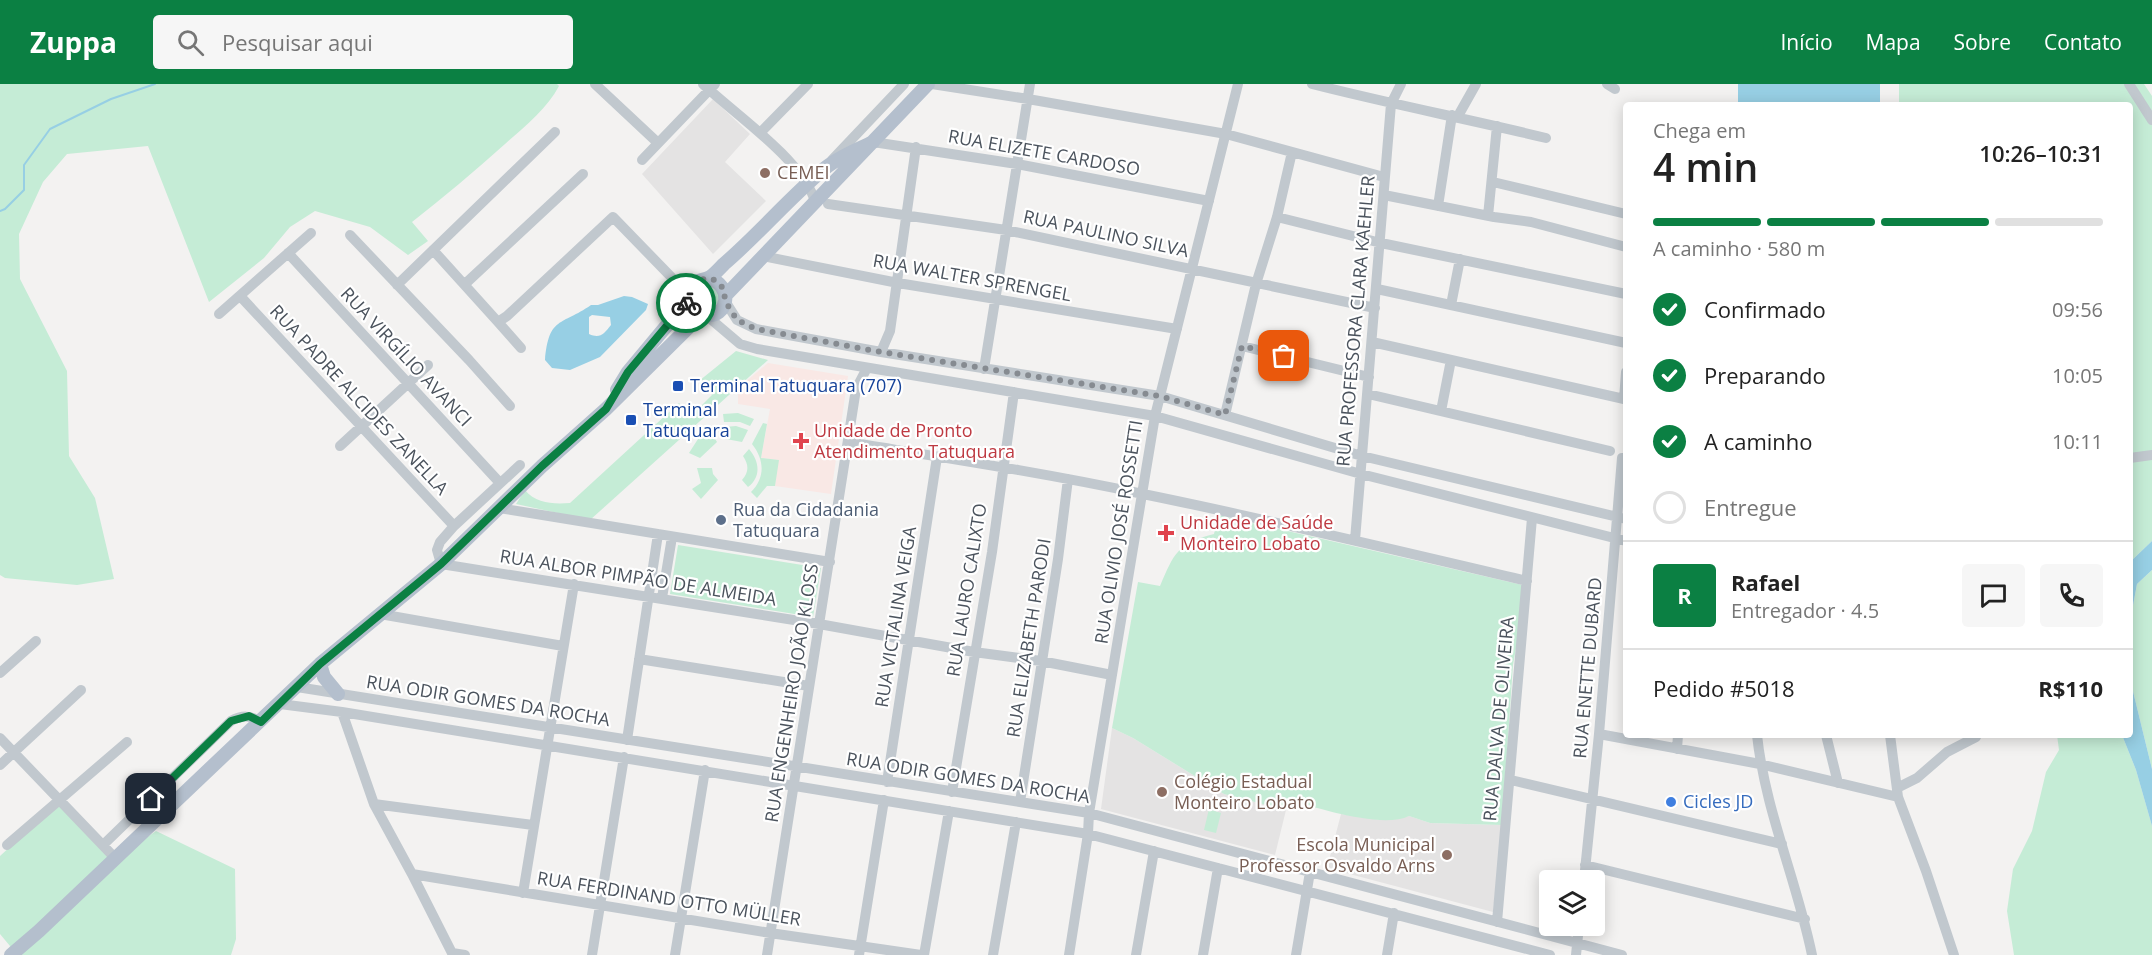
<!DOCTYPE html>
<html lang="pt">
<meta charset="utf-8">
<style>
:root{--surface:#fff;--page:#f6f6f6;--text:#222;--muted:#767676;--line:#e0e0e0;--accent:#0b8043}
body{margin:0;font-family:"Open Sans",sans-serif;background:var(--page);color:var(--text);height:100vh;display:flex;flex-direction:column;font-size:22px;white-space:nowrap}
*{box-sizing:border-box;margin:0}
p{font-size:20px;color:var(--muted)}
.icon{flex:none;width:33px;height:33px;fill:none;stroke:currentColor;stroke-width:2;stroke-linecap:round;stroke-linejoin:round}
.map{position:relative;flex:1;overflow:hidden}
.side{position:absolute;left:1623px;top:18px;width:510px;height:636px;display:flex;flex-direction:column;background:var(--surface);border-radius:6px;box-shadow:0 3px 15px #0003}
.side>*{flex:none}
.controls{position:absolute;left:1539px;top:786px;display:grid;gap:12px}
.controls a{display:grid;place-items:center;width:66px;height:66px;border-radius:6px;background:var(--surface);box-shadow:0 3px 15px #0003;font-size:30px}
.pin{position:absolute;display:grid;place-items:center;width:51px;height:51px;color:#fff;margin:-26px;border-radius:12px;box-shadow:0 3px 9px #0006}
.courier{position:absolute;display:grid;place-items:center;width:60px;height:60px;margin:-30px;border:4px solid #0b8043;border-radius:50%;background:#fff;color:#222;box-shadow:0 2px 8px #0007}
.overview em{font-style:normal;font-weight:600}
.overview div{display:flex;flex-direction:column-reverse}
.overview{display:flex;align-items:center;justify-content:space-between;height:102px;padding:0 30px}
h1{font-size:39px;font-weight:600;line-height:45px}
.bar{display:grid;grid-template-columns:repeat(4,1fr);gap:9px 6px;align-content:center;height:72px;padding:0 30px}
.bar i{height:8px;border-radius:4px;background:var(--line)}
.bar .current{background:var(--accent)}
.bar p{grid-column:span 4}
.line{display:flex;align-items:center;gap:15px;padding:0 30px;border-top:2px solid var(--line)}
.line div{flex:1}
.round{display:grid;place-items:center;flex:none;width:63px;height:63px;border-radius:6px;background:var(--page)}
ol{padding:0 30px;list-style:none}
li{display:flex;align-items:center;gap:18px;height:66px}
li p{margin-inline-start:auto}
li .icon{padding:6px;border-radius:50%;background:var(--accent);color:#fff;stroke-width:4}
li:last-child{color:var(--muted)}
li i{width:33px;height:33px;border:3px solid var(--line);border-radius:50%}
header{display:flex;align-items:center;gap:36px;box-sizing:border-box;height:84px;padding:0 30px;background:var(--accent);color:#fff}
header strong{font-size:28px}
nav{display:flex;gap:33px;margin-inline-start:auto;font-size:21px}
.search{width:420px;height:54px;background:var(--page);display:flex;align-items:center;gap:15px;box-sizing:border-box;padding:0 21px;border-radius:6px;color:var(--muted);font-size:22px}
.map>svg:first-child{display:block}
.education{fill:#e4e3e3}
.medical{fill:#f9e8e5}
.green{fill:#c5ecd6}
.water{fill:#97cfe4;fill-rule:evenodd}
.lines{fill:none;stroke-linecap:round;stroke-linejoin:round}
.stream{stroke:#97cfe4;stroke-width:2}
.minor{stroke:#c1c8ce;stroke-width:10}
.major{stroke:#b4bfcd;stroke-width:14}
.done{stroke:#868b91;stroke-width:6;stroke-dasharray:0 10.8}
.route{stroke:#0b8043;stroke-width:8}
.education-dot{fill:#8d6e63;stroke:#fff;stroke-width:2}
.transit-dot{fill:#1a4fb4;stroke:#fff;stroke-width:2}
.health-dot{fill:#e0444e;stroke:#fff;stroke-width:2}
.service-dot{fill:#5c6f8a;stroke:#fff;stroke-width:2}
.shop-dot{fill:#3f7fe0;stroke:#fff;stroke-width:2}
.labels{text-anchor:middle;stroke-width:4.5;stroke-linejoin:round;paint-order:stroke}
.street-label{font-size:18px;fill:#4b535d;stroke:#fff}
.education-label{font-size:18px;fill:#785e54;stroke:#fff;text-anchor:start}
.transit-label{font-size:18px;fill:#164399;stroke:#fff;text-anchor:start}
.health-label{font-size:18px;fill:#be3a42;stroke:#fff;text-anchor:start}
.service-label{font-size:18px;fill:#4e5e75;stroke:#fff;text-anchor:start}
.shop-label{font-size:18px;fill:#366cbe;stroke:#fff;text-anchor:start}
</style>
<header>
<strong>Zuppa</strong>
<div class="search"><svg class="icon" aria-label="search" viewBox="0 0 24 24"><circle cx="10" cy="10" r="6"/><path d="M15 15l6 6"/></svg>Pesquisar aqui</div>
<nav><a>Início</a><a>Mapa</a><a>Sobre</a><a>Contato</a></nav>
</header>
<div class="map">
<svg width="2152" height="871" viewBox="0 0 2152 871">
<rect width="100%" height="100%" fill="#f3f2f1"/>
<path class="education" d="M713,15l37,35 -25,28 41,39 -53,53 -71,-80z
M1112,644l21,10 91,56 62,16 -11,45 -174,-46z
M1341,730l40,6 28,-4 21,7 72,2 -9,87 -166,-44z"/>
<path class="medical" d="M768,279l80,13 -17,118 -56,-8 3,-26 -17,-2 9,-49 -32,-5v-16z"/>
<path class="green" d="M0,0h557l2,2c-12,23 -35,41 -54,58 -30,27 -61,53 -93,78l16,19 -20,14 -38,-28 -55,-16 -25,16 -26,31 -55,44 -61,-156 -81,8 -24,28 -24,52 1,45 47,92 2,85 26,42 19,81 -37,6 -72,-7 -5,-3z
M1899,0h245l8,12v445l-22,21v-457h-231z
M695 213a12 12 0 1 1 24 0a12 12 0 1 1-24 0Z
M736,267l32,9 -178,160 -74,-16 9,-14c11,14 29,14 45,13l109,-100 13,12 20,-20 -13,-14z
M738,329l16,6 -4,7 -10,-4h-16l-1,-8z
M763,339l4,1 -6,34 18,2 -4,26h-8l-10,12 -6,-6c15,-15 13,-33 1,-48z
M736,342l12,4 -6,12 -16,-3 -1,-12z
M708,343l9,15 -17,16 -11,-5 9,-14 -2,-4z
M749,365c11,13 12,28 -1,38l-6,-7c7,-8 7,-15 1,-24z
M697,384h15l1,6 5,6 -17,19 -9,-10 9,-6z
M1218,431l309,71 -14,79 -11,160 -72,-2 -21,-7c-27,13 -91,-8 -120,-16l-3,10 -62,-16 -91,-56 -21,-10 26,-146 22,4c14,-32 17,-43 54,-52z
M678,461l143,23 -8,49 -143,-23z
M2152,486v199l-22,-90v-57l7,-38z
M2057,651h65l14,35 16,56v129h-138l-7,-44 6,-42 19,-38 14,-59 13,-22z
M59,718l54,59 43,-30 79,38 1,70 -5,16h-223l2,-9 -10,-12v-78z
M1209,725l12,4 -5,20 -12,-3z"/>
<path class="water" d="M1738,0h142v21h-142z
M624,212l8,1 16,7 -2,6 -46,47 -30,13 -18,-2 -7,-8c4,-44 16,-34 46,-55h7zM592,231l18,2 1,8c-7,9 -11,14 -22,9v-17z
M2152,457v29l-15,14 -7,38v-60z
M2130,595l22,90v57l-16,-56 -14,-35h8z"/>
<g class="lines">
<path class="stream" d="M0,127l5,-2 19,-19v-25l26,-36 61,-30 44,-15"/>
<path class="minor" d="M595,0l63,59
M703,0c34,32 94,72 111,114l-3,9
M932,0l96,15 198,35 158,43
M1312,0c78,20 156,35 234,54
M1607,0l8,5
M2129,0l23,36
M1458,32l18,-32
M760,49l48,-49
M873,58l144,22 192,37
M642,76l73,-76
M832,76l72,-76
M1493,98l133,32
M1384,111l110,22 37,5 95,25
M828,120l178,26 369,78
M1438,122l14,-91
M1488,132l9,-90
M1277,133l104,26 245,51
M350,151l119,125 41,46
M433,166l65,72 9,-6 106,-99 65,67 11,7
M288,169l212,230
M762,172l136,27 279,46
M465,200l118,-110
M397,201l158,-153
M1377,205l249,54
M241,213l213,229
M725,217l12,19 19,9 125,23 279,44 202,60 264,63
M1451,221l9,-46
M219,230l92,-81
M707,232l33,28 17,5 398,67 206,58 265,67
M498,238l23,26
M1372,258l252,57 2,-27
M1242,262l127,31
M881,268l9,-21 26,-184
M984,285l46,-285
M1368,310l242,57
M1441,327l10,-51
M1225,331l31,-131 21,-67 15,-65
M848,358c98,16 197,31 295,52 128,26 256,57 384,87
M340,362l88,-81
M2130,374l22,-3
M520,381l-66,61 -14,16 -3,8 4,14 378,60 155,28 67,9 71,14
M499,424l331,54
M1355,456l36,-436 10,-20
M662,514l10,-61
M380,530l183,32
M639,575l170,27
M0,589l36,-32
M297,603l792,126 533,142
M280,620l62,8 746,122 462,121
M342,628l32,92 38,70 41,81
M1599,650l161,30 138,33
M1757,651c8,75 40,146 55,220
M1826,651l12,48
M1890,651l8,62 28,74 28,84
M0,654l115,120
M627,656l31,-206
M1677,665l1,-14
M0,681l81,-75
M1511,696l271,64
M887,698l50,-325
M1897,704l20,-10 30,-26 29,-15
M952,708l40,-240 22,-160
M1020,718l38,-243 10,-80
M374,720l159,21
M7,761l120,-103
M103,761l128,-124c11,-6 19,-6 30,1
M1585,781l220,54
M412,790l358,59 151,22
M1584,796l15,-146 23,-276h4
M523,809l51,-309
M1497,838l35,-404
M452,869l13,2
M592,871l32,-198
M675,871l30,-185
M767,871l89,-566 11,-21
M859,871l25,-155
M924,871l25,-144
M993,871l23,-133
M1069,871l19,-121 1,-21 66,-397 83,-332
M1136,871l18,-104
M1203,871l15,-87
M1296,871l14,-83
M1387,871l7,-42
M1576,871l3,-29"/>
<path class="major" d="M708,194c26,7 21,41 -4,37 -13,-1 -20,-16 -13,-28 5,-8 12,-6 19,-10 5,-3 10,-9 14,-13 35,-30 65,-66 100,-95 14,-12 33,-19 49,-27
M726,211l202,-211
M617,306l11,-18 60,-72
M320,580l4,13 14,17
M11,871l28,-24 281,-267 121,-100 101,-98 64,-57 95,-94"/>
</g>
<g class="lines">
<path class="done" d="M686,219l2,-3 1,-9 7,-10 12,-3 7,2 9,9 1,12 12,19 19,9 125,23 279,44 65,19 17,-69 42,10"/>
<path class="route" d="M151,715l80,-78 18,-5 12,6 59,-58 121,-100 101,-98 64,-57 22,-37 58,-69"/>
</g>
<g class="education-dot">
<circle cx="765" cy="89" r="6"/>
<circle cx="1162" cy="708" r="6"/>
<circle cx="1447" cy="771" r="6"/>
</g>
<g class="transit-dot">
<rect x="672" y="296" width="12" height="12" rx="3"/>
<rect x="625" y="330" width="12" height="12" rx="3"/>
</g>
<g class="health-dot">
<path d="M798 348h6v6h6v6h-6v6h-6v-6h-6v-6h6z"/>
<path d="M1163 440h6v6h6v6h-6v6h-6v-6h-6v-6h6z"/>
</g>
<circle class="service-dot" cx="721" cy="436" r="6"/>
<circle class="shop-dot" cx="1671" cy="718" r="6"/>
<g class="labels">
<g class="street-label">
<text transform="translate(1044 69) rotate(10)" y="6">RUA ELIZETE CARDOSO</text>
<text transform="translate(1106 150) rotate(12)" y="6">RUA PAULINO SILVA</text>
<text transform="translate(972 194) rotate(10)" y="6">RUA WALTER SPRENGEL</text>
<text transform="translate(1356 237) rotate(-85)" y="6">RUA PROFESSORA CLARA KAEHLER</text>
<text transform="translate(406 273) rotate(47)" y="6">RUA VIRGÍLIO AVANCI</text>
<text transform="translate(359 316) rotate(47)" y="6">RUA PADRE ALCIDES ZANELLA</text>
<text transform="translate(1119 448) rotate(-81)" y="6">RUA OLIVIO JOSÉ ROSSETTI</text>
<text transform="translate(638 494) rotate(9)" y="6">RUA ALBOR PIMPÃO DE ALMEIDA</text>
<text transform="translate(967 506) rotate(-81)" y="6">RUA LAURO CALIXTO</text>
<text transform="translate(896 533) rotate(-81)" y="6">RUA VICTALINA VEIGA</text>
<text transform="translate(1029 554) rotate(-81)" y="6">RUA ELIZABETH PARODI</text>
<text transform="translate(1588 584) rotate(-85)" y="6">RUA ENETTE DUBARD</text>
<text transform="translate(792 609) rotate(-81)" y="6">RUA ENGENHEIRO JOÃO KLOSS</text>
<text transform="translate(488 617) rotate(9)" y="6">RUA ODIR GOMES DA ROCHA</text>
<text transform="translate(1499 635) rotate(-85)" y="6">RUA DALVA DE OLIVEIRA</text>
<text transform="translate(968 694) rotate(9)" y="6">RUA ODIR GOMES DA ROCHA</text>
<text transform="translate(669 815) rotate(9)" y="6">RUA FERDINAND OTTO MÜLLER</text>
</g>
<g class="education-label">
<text x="777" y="95">CEMEI</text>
<text x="1174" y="704">Colégio Estadual<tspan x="1174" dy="21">Monteiro Lobato</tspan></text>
<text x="1435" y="767" text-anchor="end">Escola Municipal<tspan x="1435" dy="21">Professor Osvaldo Arns</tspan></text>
</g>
<g class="transit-label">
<text x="690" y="308">Terminal Tatuquara (707)</text>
<text x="643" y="332">Terminal<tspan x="643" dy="21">Tatuquara</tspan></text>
</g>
<g class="health-label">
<text x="814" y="353">Unidade de Pronto<tspan x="814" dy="21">Atendimento Tatuquara</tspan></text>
<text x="1180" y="445">Unidade de Saúde<tspan x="1180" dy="21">Monteiro Lobato</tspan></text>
</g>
<g class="service-label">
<text x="733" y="432">Rua da Cidadania<tspan x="733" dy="21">Tatuquara</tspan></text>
</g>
<g class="shop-label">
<text x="1683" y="724">Cicles JD</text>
</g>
</g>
</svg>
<div class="controls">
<a><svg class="icon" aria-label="layers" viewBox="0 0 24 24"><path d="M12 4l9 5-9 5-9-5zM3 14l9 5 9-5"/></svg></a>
</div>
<div class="pin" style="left:1284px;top:272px;background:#ea580c"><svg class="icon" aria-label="bag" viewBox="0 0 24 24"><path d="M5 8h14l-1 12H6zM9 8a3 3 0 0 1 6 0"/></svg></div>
<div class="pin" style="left:151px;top:715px;background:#1f2937"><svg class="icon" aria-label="home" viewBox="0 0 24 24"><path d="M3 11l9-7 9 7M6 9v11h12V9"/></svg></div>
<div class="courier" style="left:686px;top:219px"><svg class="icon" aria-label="bike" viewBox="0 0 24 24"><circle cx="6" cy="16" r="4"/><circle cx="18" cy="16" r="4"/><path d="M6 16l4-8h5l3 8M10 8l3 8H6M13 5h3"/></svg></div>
<section class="side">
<div class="overview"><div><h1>4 min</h1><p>Chega em</p></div><em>10:26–10:31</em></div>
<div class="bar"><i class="current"></i><i class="current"></i><i class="current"></i><i></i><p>A caminho · 580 m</p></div>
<ol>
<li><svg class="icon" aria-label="check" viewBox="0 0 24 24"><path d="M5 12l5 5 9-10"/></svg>Confirmado<p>09:56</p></li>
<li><svg class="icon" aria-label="check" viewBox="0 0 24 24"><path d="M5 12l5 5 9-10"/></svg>Preparando<p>10:05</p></li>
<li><svg class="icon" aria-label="check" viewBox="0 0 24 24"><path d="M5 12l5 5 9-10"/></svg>A caminho<p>10:11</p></li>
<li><i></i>Entregue</li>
</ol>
<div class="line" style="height:108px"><b class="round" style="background:var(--accent);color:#fff">R</b><div><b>Rafael</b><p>Entregador · 4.5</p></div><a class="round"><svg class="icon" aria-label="chat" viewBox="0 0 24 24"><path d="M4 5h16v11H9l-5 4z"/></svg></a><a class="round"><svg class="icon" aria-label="phone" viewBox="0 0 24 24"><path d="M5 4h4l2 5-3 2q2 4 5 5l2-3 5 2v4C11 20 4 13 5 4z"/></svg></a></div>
<div class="line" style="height:78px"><div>Pedido #5018</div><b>R$110</b></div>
</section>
</div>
